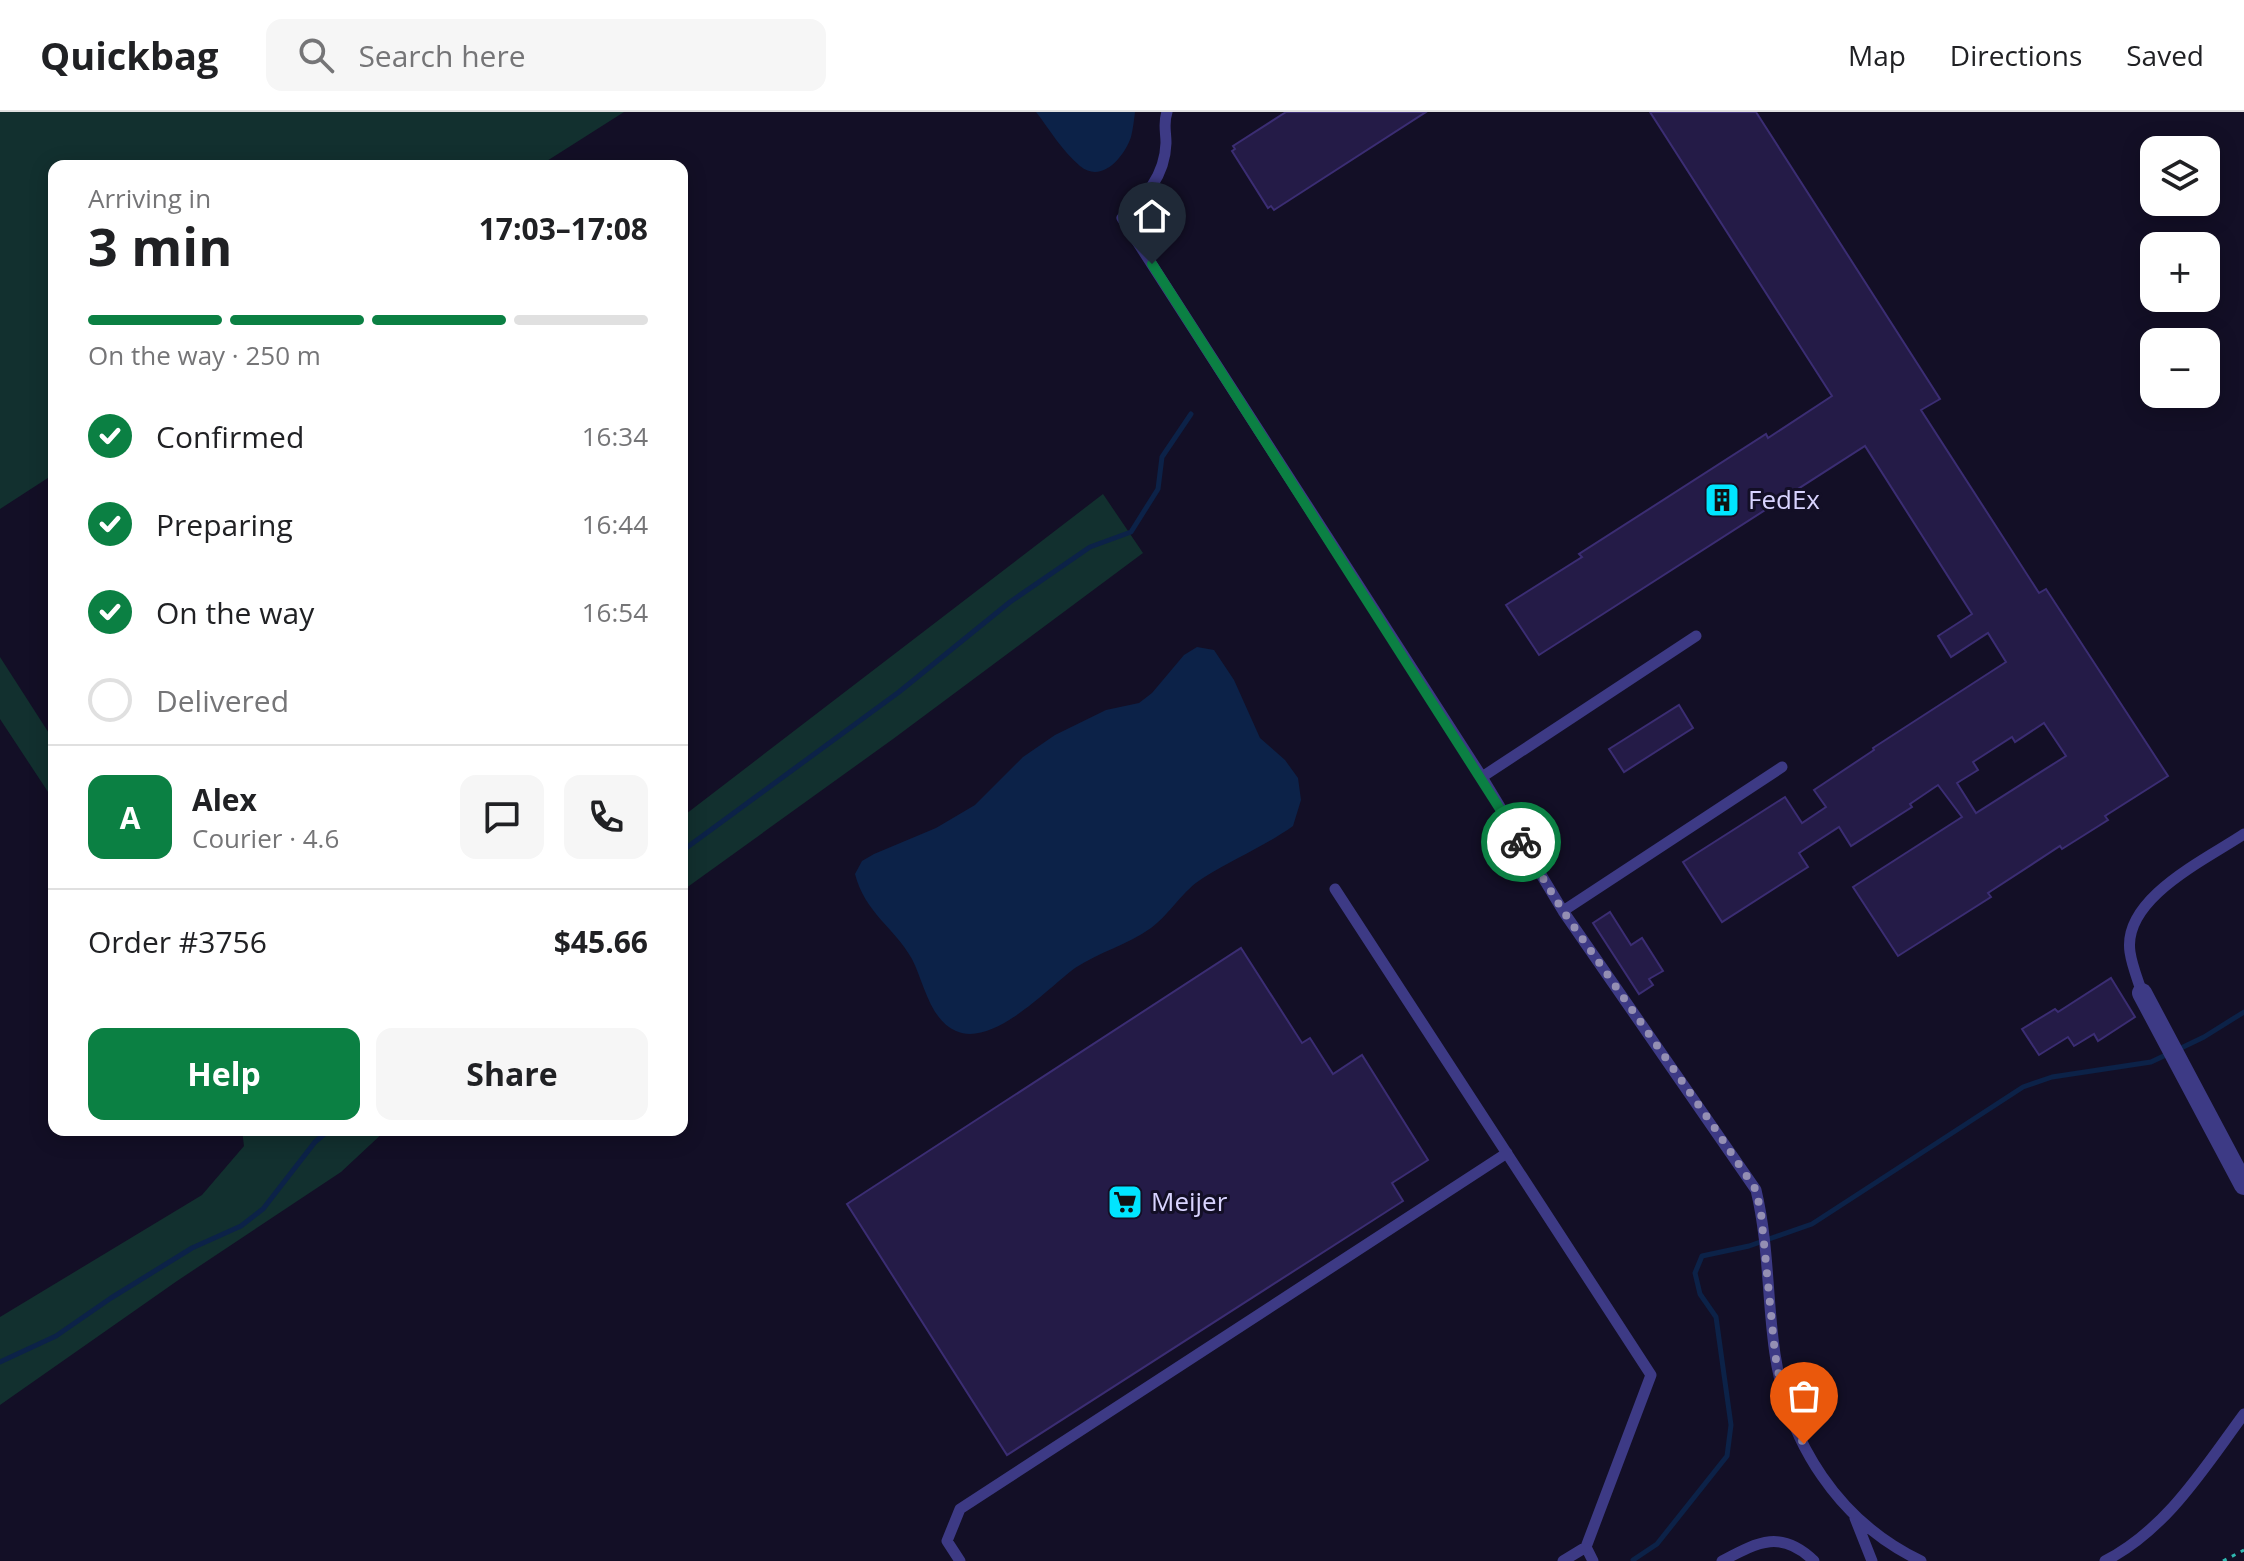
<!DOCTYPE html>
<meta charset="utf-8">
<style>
:root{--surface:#fff;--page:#f6f6f6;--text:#202124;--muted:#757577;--line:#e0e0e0;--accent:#0b8043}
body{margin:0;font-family:"Open Sans",sans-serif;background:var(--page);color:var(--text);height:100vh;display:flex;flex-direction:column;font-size:30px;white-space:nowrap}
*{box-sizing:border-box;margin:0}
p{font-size:26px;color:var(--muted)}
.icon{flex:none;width:44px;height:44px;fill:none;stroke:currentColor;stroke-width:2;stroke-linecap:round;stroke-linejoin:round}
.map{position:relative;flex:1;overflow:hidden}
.panel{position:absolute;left:48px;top:48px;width:640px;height:976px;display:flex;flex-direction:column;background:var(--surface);border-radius:16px;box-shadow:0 4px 20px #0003}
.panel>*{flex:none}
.buttons{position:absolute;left:2140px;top:24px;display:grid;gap:16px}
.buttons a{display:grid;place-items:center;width:80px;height:80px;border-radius:16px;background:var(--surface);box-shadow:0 4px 20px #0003;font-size:40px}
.pin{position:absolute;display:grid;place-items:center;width:68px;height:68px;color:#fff;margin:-82px -34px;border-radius:50% 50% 50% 0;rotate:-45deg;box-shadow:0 0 8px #0007}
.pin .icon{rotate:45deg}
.courier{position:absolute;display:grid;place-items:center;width:80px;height:80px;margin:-40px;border:6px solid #0b8043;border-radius:50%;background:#fff;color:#222;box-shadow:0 2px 10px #0007}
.head em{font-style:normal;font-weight:700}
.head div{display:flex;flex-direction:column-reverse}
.head{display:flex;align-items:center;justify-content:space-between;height:136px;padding:0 40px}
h1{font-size:52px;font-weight:700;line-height:60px}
.bar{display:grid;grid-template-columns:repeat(4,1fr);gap:12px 8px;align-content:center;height:96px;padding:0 40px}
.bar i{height:10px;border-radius:6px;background:var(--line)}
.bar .selected{background:var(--accent)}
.bar p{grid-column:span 4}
.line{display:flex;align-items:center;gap:20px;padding:0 40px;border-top:2px solid var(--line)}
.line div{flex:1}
.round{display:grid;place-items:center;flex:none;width:84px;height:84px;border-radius:16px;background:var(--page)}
ol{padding:0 40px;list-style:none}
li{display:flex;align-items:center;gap:24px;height:88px}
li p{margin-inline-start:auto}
li .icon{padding:8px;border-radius:50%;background:var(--accent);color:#fff;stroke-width:4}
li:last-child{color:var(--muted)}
li i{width:44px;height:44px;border:4px solid var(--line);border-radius:50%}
.button{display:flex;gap:16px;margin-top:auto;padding:16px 40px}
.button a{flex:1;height:92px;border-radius:16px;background:var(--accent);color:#fff;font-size:32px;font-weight:700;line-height:92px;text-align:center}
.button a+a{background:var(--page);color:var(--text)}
header{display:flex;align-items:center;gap:48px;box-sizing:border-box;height:112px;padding:0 40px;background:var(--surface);border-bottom:2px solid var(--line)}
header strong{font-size:38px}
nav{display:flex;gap:44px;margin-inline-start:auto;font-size:28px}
.search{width:560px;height:72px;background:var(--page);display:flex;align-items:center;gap:20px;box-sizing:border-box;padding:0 28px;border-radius:16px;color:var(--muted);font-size:30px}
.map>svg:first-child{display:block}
.green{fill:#12302f}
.water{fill:#0c2248}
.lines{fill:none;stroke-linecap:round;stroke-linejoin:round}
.stream{stroke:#0c2248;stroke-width:5}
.building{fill:#241b47;stroke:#3b2d73;stroke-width:2;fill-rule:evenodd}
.path{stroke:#2fb8b0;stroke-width:3;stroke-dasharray:4 6;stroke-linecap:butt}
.lane{stroke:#3d3a85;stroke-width:11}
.street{stroke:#3d3a85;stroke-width:20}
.done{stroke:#948fb3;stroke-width:8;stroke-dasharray:0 14.4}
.route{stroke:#0b8043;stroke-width:10}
.labels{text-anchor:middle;stroke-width:6;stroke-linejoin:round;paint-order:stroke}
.poi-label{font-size:26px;fill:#d9d4ff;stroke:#130f26;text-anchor:start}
</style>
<header>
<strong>Quickbag</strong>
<div class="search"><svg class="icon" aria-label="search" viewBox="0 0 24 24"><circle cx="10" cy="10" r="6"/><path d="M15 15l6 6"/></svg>Search here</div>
<nav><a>Map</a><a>Directions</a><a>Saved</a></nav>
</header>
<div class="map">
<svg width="2244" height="1449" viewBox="0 0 2244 1449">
<rect width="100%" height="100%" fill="#130f26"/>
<path class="green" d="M0,0h624l-85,54h-485v308l-54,35z
M1103,382l40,59 -250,186 -211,152v-74z
M0,545l54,84v60l-54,-82z
M242,1018h144l-45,42 -164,109 -177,124v-88l202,-122 42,-49z"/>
<path class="water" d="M1036,0h99c-1,8 -2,17 -4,25 -7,20 -29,47 -51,29 -18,-15 -30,-36 -44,-54z
M1197,535l17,3 20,30 26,58 25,22 13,18 3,22 -8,26c-28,20 -60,33 -90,52 -20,12 -33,36 -52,50 -24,17 -52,24 -76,40 -26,19 -82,80 -119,63 -27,-12 -32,-49 -44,-72 -18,-32 -47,-46 -57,-85l7,-13 12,-7 62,-26 39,-23 48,-48 32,-22 51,-25 33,-7 13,-10 32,-38z"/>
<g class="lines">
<path class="stream" d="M682,739l217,-159 111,-90 80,-55 41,-15 27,-43 4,-32 29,-43
M2179,937l25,-12 40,-25
M0,1250l56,-26 55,-38 81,-50 49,-22 22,-17 52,-67 14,-12
M1633,1448l24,-16 70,-88 4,-31 -15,-108 -16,-23 -5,-21 7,-17 47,-10 63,-22 211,-137 29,-10 99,-15 19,-9"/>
</g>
<path class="building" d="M1286,0h140l-152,98 -3,-4 -3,2 -36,-57 3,-2 -2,-3z
M1650,0h106l184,287 -19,11 118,183 7,-4 122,187 -63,40 3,4 -46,29 -2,-3 -72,47 3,4 -93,59 -45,-69 109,-70 -24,-32 -28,19 2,3 -61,39 -12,-19 -40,26 9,14 -86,55 -39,-60 102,-65 17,26 24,-16 -12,-17 60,-40 -1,-2 133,-86 -18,-29 -37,24 -13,-21 34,-22 -107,-168 -326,209 -33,-50 76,-48 -3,-3 187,-120 2,4 64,-42zM2044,611l22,33 -90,57 -19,-30 21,-13 -5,-8 39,-25 3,5z
M1679,593l14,23 -69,44 -15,-23z
M1610,800l21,33 11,-7 21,33 -14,8 4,6 -14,9 -46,-71z
M1241,836l61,95 8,-5 23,36 29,-19 66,105 -36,23 11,18 -396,254 -160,-251z
M2111,866l24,39 -37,24 -4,-7 -20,12 -6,-9 -29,18 -17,-26 33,-20 3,3z"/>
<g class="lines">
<path class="path" d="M2223,1449l21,-11"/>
<path class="lane" d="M1167,0c-4,11 -1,20 -1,31 -1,33 -21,55 -44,75l360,559 81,134 193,279c13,54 11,110 19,164 13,89 64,168 146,207
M1482,665l214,-141
M1335,777l316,486 -65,172 7,14
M1563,799l219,-144
M2142,881c-4,-13 -10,-27 -12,-41 -8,-54 77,-93 114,-118
M1855,1406l17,43
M960,1449l-13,-20 13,-32 547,-356
M1563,1449l23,-14
M1722,1449c36,-19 59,-32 92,0
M2105,1449c62,-32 99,-93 139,-147"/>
<path class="street" d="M2142,881l102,192"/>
</g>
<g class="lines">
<path class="done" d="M1521,730l42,69 151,216 42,63 5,23 14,141 6,33 13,40 10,17"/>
<path class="route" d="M1152,152l369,578"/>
</g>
<defs>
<symbol id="building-square" viewBox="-11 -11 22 22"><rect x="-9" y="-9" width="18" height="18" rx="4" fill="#00e5ff" stroke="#130f26"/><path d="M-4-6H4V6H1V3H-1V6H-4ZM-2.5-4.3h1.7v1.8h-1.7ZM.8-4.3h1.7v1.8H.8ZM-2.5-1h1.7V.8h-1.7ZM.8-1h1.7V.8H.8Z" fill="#111"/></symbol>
<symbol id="supermarket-square" viewBox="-11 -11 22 22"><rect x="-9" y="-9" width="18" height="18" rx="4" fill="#00e5ff" stroke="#130f26"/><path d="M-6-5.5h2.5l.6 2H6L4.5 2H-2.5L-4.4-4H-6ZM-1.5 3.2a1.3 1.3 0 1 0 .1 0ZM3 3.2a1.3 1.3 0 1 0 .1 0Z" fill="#111"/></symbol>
</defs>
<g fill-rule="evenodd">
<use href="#building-square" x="1702" y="368" width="40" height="40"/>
<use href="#supermarket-square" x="1105" y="1070" width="40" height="40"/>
</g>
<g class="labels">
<g class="poi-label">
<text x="1748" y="397">FedEx</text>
<text x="1151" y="1099">Meijer</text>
</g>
</g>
</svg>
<div class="buttons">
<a><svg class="icon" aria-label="layers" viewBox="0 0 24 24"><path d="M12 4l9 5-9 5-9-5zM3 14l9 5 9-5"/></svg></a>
<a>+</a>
<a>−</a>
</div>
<div class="pin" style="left:1804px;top:1332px;background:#ea580c"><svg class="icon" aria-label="bag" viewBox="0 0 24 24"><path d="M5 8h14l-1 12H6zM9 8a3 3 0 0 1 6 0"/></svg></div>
<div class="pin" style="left:1152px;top:152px;background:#1f2937"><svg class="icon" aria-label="home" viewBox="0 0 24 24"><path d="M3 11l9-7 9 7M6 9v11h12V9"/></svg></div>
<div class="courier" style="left:1521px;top:730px"><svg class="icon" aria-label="bike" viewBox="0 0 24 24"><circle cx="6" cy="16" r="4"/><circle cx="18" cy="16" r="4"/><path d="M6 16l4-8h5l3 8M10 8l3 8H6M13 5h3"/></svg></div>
<section class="panel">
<div class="head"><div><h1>3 min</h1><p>Arriving in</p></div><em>17:03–17:08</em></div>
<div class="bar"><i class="selected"></i><i class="selected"></i><i class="selected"></i><i></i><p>On the way · 250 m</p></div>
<ol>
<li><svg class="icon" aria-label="check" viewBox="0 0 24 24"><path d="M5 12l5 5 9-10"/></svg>Confirmed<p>16:34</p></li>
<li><svg class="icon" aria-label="check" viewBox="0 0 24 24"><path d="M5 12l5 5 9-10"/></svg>Preparing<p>16:44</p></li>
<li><svg class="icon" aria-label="check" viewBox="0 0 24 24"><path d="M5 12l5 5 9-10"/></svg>On the way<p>16:54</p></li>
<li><i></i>Delivered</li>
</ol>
<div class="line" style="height:144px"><b class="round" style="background:var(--accent);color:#fff">A</b><div><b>Alex</b><p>Courier · 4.6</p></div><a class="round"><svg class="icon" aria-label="chat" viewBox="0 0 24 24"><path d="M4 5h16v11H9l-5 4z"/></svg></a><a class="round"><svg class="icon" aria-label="phone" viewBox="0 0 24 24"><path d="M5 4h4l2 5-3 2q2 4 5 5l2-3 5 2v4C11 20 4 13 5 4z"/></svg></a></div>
<div class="line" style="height:104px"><div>Order #3756</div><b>$45.66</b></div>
<div class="button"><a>Help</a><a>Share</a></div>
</section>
</div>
